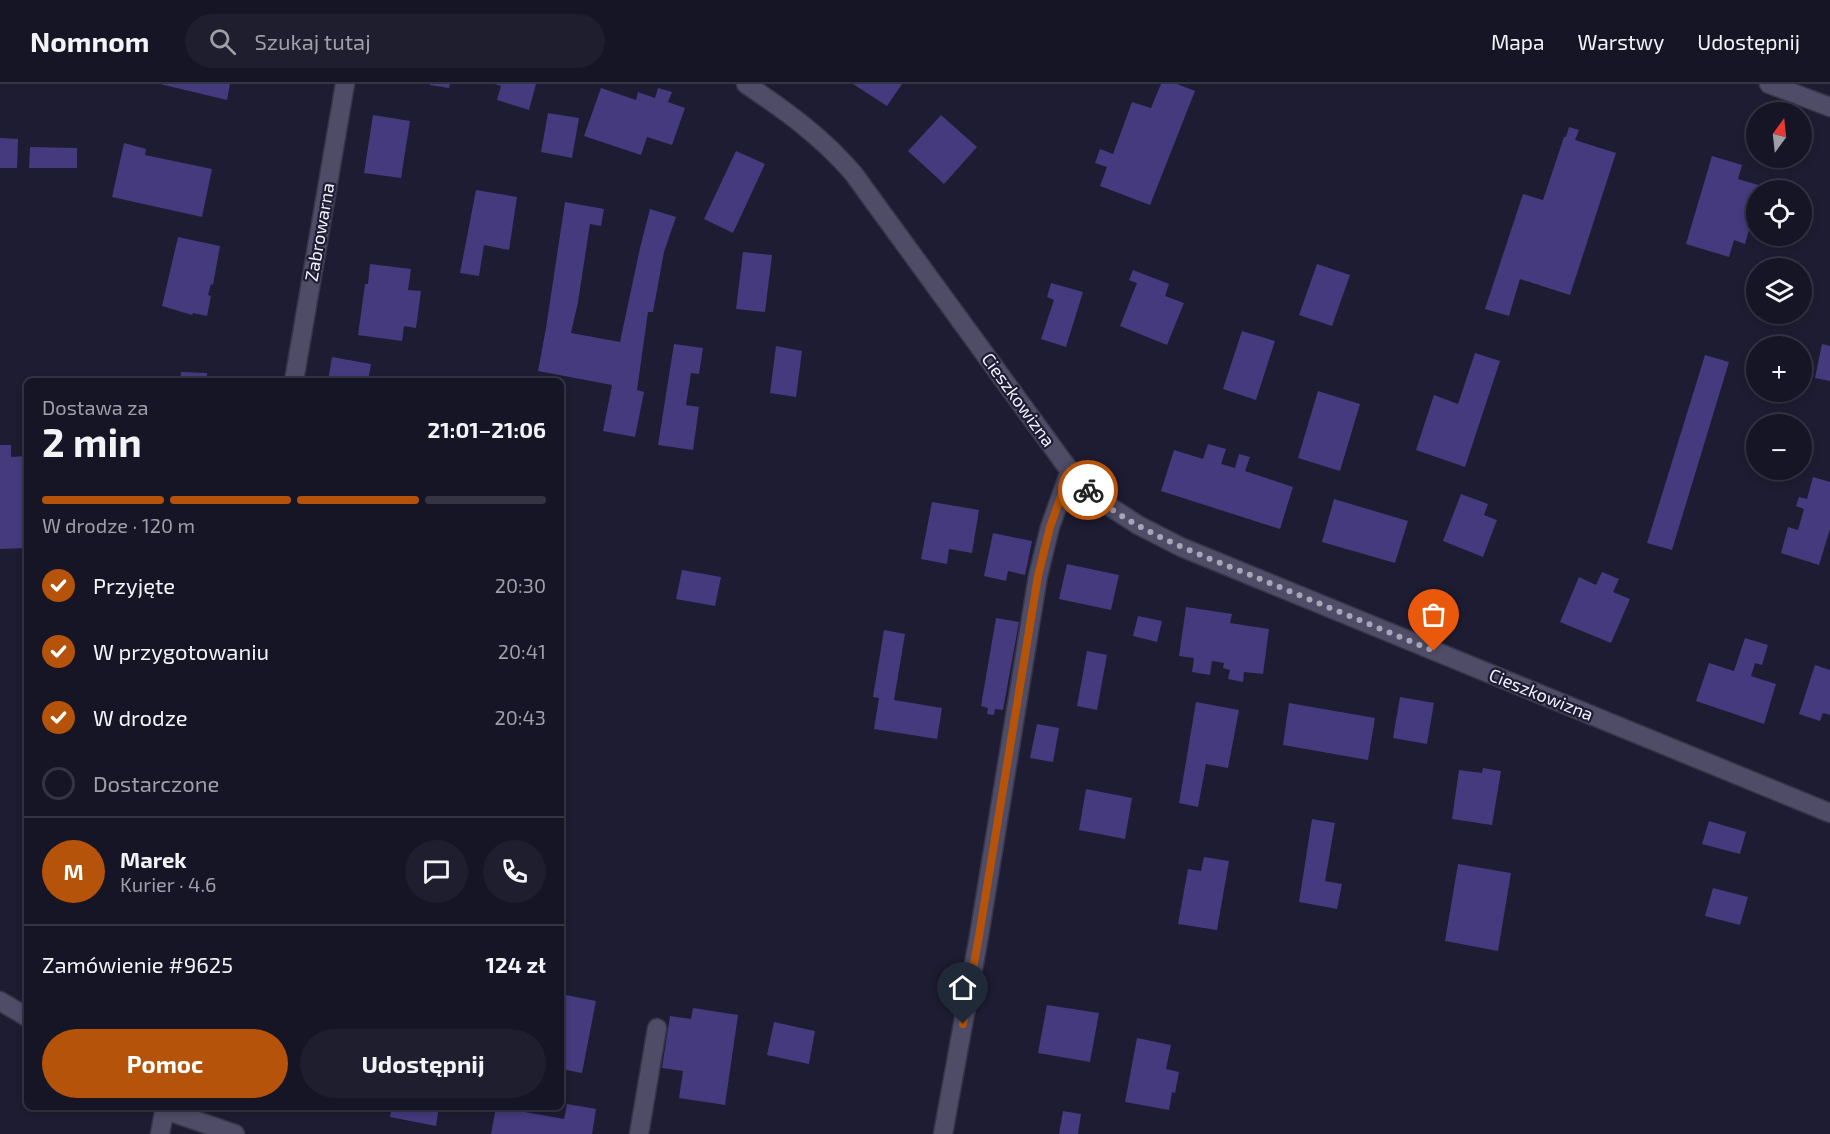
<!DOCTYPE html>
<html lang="pl">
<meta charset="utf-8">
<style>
:root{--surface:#161526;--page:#1f1e2e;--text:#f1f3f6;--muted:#9e9fa7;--line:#353443;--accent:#b45309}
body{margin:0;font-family:"Exo 2",sans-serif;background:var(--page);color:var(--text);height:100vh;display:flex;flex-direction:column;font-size:22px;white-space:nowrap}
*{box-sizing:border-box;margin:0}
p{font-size:20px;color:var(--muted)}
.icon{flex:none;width:33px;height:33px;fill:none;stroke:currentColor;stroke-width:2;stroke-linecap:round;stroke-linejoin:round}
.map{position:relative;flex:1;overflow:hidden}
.sheet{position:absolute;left:24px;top:294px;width:540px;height:732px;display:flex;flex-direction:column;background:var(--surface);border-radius:9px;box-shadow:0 3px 9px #0003,0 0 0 2px var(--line)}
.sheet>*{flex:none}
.needle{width:39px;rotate:15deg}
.fabs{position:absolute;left:1746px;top:18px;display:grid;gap:12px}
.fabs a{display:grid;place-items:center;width:66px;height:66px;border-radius:50%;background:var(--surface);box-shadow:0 3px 9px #0003,0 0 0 2px var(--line);font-size:30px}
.pin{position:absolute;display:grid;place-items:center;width:51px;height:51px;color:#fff;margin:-62px -26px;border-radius:50% 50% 50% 0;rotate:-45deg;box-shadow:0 0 6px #0007}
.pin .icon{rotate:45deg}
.courier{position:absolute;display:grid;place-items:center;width:60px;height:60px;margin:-30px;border:4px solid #b45309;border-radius:50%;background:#fff;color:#222;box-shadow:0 2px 8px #0007}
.headline em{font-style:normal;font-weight:700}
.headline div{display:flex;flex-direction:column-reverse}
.headline{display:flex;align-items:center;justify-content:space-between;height:102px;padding:0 18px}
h1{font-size:39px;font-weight:700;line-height:45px}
.bar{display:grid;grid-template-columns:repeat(4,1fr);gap:9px 6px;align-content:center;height:72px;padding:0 18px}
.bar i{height:8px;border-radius:4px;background:var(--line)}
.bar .current{background:var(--accent)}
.bar p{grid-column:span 4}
.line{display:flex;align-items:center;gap:15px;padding:0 18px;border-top:2px solid var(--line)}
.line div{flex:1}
.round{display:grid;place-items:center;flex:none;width:63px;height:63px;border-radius:32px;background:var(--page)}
ol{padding:0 18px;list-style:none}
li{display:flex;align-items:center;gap:18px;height:66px}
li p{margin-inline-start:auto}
li .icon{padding:6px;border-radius:50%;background:var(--accent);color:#fff;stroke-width:4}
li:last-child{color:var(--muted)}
li i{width:33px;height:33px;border:3px solid var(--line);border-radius:50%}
.primary-button{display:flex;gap:12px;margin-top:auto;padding:12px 18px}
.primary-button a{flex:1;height:69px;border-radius:36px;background:var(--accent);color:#fff;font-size:24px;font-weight:700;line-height:69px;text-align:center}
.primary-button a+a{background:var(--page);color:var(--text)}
header{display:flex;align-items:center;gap:36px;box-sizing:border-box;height:84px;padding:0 30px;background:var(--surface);border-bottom:2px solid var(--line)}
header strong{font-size:28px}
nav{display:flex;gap:33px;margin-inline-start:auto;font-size:21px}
.search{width:420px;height:54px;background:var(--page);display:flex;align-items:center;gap:15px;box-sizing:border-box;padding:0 21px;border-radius:33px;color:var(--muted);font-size:22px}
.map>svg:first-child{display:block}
.building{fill:#443a7d}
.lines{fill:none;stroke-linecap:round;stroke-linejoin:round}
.minor-casing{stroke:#373547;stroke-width:21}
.minor{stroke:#4e4c66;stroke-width:18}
.done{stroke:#a7a6b7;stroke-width:6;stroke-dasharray:0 10.8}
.route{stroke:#b45309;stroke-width:8}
.labels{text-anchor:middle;stroke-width:4.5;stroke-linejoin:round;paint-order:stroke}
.street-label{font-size:18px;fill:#f1f1fe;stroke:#1e1c32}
</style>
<header>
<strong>Nomnom</strong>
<div class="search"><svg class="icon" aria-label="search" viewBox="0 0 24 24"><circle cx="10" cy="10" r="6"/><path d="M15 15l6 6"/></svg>Szukaj tutaj</div>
<nav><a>Mapa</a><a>Warstwy</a><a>Udostępnij</a></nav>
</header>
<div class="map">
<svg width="1830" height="1050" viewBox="0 0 1830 1050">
<rect width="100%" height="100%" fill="#1e1c32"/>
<path class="building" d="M160,0h70l-3,16z
M430,0h20l-1,4 -19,-3z
M495,0h41l-7,26 -32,-10 4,-14z
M853,0h49l-15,22z
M1161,0h16l18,7 -45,114 -50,-19 7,-19 -12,-4 5,-14 13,5 19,-52 19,6z
M601,4l35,12 2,-8 17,6 3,-10 14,4 -4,10 17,6 -13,37 -25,-8 -6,18 -57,-19z
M548,29l31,5 -7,40 -31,-6z
M373,31l37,6 -9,57 -37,-5z
M941,31l36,32 -33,37 -36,-33z
M1569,43l10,3 -4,10 41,13 -46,142 -50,-16 -11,37 -24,-7 38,-115 20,6 21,-63h2z
M0,54l18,1 -1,29h-17z
M124,59l22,6 -1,6 67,14 -10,48 -90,-20z
M30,63l47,1v20h-48z
M736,67l29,13 -32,69 -29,-14z
M1712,72l30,9 -4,14 24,7 -1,4h-5v15l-11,39 -11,-4 -5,17 -43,-13z
M476,106l41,7 -8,53 -25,-5 -5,31 -19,-3z
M565,118l39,7 -3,17 -11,-2 -12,78 -7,31 49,9 20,-94 10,-39 26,8 -12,35 -11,60h-5l-11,78 7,2 -9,45 -32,-6 9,-46 -74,-14 8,-43z
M178,153l42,9 -7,39 -2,-1 -3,11 3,1 -4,20 -14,-3 -1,2 -30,-9z
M743,168l29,3 -7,57 -29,-3z
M370,180l41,5 -3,21 13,1 -5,37 -12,-2 -2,15 -44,-6 7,-51h3z
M1317,180l33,11 -18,51 -33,-11z
M1133,186l36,14 -4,12 19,7 -17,42 -47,-19 17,-43 -8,-3z
M1051,199l32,9 -17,55 -25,-8 13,-39 -7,-3z
M1242,247l33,10 -19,59 -33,-11z
M674,260l29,4 -4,26 -8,-1 -5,32 13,2 -6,43 -35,-5z
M1822,260l8,2v35l-15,-3z
M776,262l26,5 -6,46 -26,-4z
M1475,269l25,8 -35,106 -49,-17 18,-55 24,9z
M1705,271l24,7 -57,188 -25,-7z
M332,273l39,7 -3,17h-40z
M181,288l26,1v8h-27z
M1318,307l42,13 -20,67 -42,-13z
M1208,360l18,5 -5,15 14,4 4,-14 11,3 -5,14 48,16 -13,42 -119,-38 13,-41 29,9z
M0,361h11v12l16,-1v92l-27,1z
M1813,393l17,5v47l-11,36 -38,-12 7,-26 10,3 6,-21 -8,-3 3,-9 8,2z
M1461,410l27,10 -4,11 13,5 -14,37 -40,-16z
M1334,415l74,22 -13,42 -73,-21z
M932,418l47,8 -7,43 -23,-4 -2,15 -26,-5z
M993,449l39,8 -7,34 -17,-4 -2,10 -22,-5z
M1067,480l52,11 -8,35 -52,-11z
M682,486l39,7 -6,29 -39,-7z
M1602,488l17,7 -6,13 17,7 -19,44 -51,-21 19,-45 17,8z
M1186,523l46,7 -2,9 39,6 -6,45 -19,-2 -1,10 -15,-3 2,-9 -7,-2 1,-5 -12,-2 -2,14 -18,-3 2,-14 -15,-2z
M1138,532l24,5 -5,21 -24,-6z
M996,534l23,4 -16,88 -8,-1 -1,6 -7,-1 1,-6 -7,-2z
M884,546l21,4 -11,66 48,8 -5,31 -63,-10 5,-31 -6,-1z
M1745,554l23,7 -6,20 -7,-2 -4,13 25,8 -12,40 -68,-23 13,-38 25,8z
M1087,567l20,4 -10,55 -20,-4z
M1815,581l15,5v45l-7,-2 -3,8 -21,-7z
M1400,613l34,6 -7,41 -34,-6z
M1196,618l43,8 -11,58 -22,-4 -8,43 -19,-4z
M1289,619l86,15 -7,42 -85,-15z
M1037,640l22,4 -6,34 -23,-4z
M1483,684l18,3 -9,54 -40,-6 7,-49 23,3z
M1086,705l46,9 -7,41 -46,-9z
M1312,735l23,4 -10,58 17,3 -5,25 -38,-7z
M1709,737l37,11 -6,22 -38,-10z
M1204,773l25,4 -12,69 -39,-6 10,-55 13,2z
M1458,780l53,9 -13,78 -53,-10z
M1713,804l35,9 -8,28 -35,-9z
M561,910l35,7 -14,72 -21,-4z
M1047,921l52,8 -9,49 -52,-9z
M693,924l45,7 -13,90 -46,-7 4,-27 -21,-3 8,-52 21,3z
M774,938l41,9 -6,33 -42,-9z
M1137,954l34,7 -5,24 13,3 -4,21 -3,-1 -3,18 -44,-8z
M567,1020l29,5 -4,25h-101l5,-27 68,12z
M392,1023h47l-3,19 -46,-9z
M1063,1027l18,3 -3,20h-19z"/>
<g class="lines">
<defs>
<path id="minor" d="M746,0c41,28 75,52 107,89l217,298 28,28 40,26 43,22 649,266
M1769,0l61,23
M294,297l51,-297
M0,917l27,16
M165,1026l70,24
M160,1050l5,-27
M639,1050l18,-106
M943,1050l36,-198 59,-360 12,-49 20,-56"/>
</defs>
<use href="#minor" class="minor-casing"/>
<use href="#minor" class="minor"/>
</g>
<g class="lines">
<path class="done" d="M1088,406c40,39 113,65 165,86 60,25 121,50 181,75"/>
<path class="route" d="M963,940l16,-88 59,-360 12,-49 20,-56 18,19"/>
</g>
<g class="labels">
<g class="street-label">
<text transform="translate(320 148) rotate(-80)" y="6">Zabrowarna</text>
<text transform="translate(1018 316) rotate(54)" y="6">Cieszkowizna</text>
<text transform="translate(1541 611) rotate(22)" y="6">Cieszkowizna</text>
</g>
</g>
</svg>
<div class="fabs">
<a><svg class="needle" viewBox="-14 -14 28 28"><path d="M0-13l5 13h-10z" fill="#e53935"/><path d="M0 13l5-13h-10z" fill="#9e9fa7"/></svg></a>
<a><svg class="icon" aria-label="locate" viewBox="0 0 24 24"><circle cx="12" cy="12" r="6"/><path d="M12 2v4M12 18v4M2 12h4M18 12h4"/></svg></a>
<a><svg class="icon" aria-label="layers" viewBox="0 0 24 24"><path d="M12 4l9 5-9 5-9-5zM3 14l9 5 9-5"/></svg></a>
<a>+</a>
<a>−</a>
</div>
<div class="pin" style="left:1434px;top:567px;background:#ea580c"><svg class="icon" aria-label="bag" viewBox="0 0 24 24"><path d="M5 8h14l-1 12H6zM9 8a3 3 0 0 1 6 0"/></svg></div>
<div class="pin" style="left:963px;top:940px;background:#1f2937"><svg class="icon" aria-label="home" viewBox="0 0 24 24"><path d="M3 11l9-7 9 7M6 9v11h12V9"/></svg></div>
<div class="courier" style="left:1088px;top:406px"><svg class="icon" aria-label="bike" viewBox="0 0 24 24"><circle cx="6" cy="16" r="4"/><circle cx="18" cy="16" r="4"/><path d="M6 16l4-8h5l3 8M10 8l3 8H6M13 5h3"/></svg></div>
<section class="sheet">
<div class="headline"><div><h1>2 min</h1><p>Dostawa za</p></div><em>21:01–21:06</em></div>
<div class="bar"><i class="current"></i><i class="current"></i><i class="current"></i><i></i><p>W drodze · 120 m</p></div>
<ol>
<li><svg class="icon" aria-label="check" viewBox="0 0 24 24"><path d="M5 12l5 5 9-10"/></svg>Przyjęte<p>20:30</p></li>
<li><svg class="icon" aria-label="check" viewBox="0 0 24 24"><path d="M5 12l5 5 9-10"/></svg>W przygotowaniu<p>20:41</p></li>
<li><svg class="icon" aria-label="check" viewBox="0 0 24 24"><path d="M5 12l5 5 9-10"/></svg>W drodze<p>20:43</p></li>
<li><i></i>Dostarczone</li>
</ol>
<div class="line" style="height:108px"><b class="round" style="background:var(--accent);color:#fff">M</b><div><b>Marek</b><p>Kurier · 4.6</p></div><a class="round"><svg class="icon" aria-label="chat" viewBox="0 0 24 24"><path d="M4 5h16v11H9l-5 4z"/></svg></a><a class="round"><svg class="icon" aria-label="phone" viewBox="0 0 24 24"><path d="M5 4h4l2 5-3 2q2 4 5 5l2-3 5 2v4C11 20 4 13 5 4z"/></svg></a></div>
<div class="line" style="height:78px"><div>Zamówienie #9625</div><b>124 zł</b></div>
<div class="primary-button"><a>Pomoc</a><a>Udostępnij</a></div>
</section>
</div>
